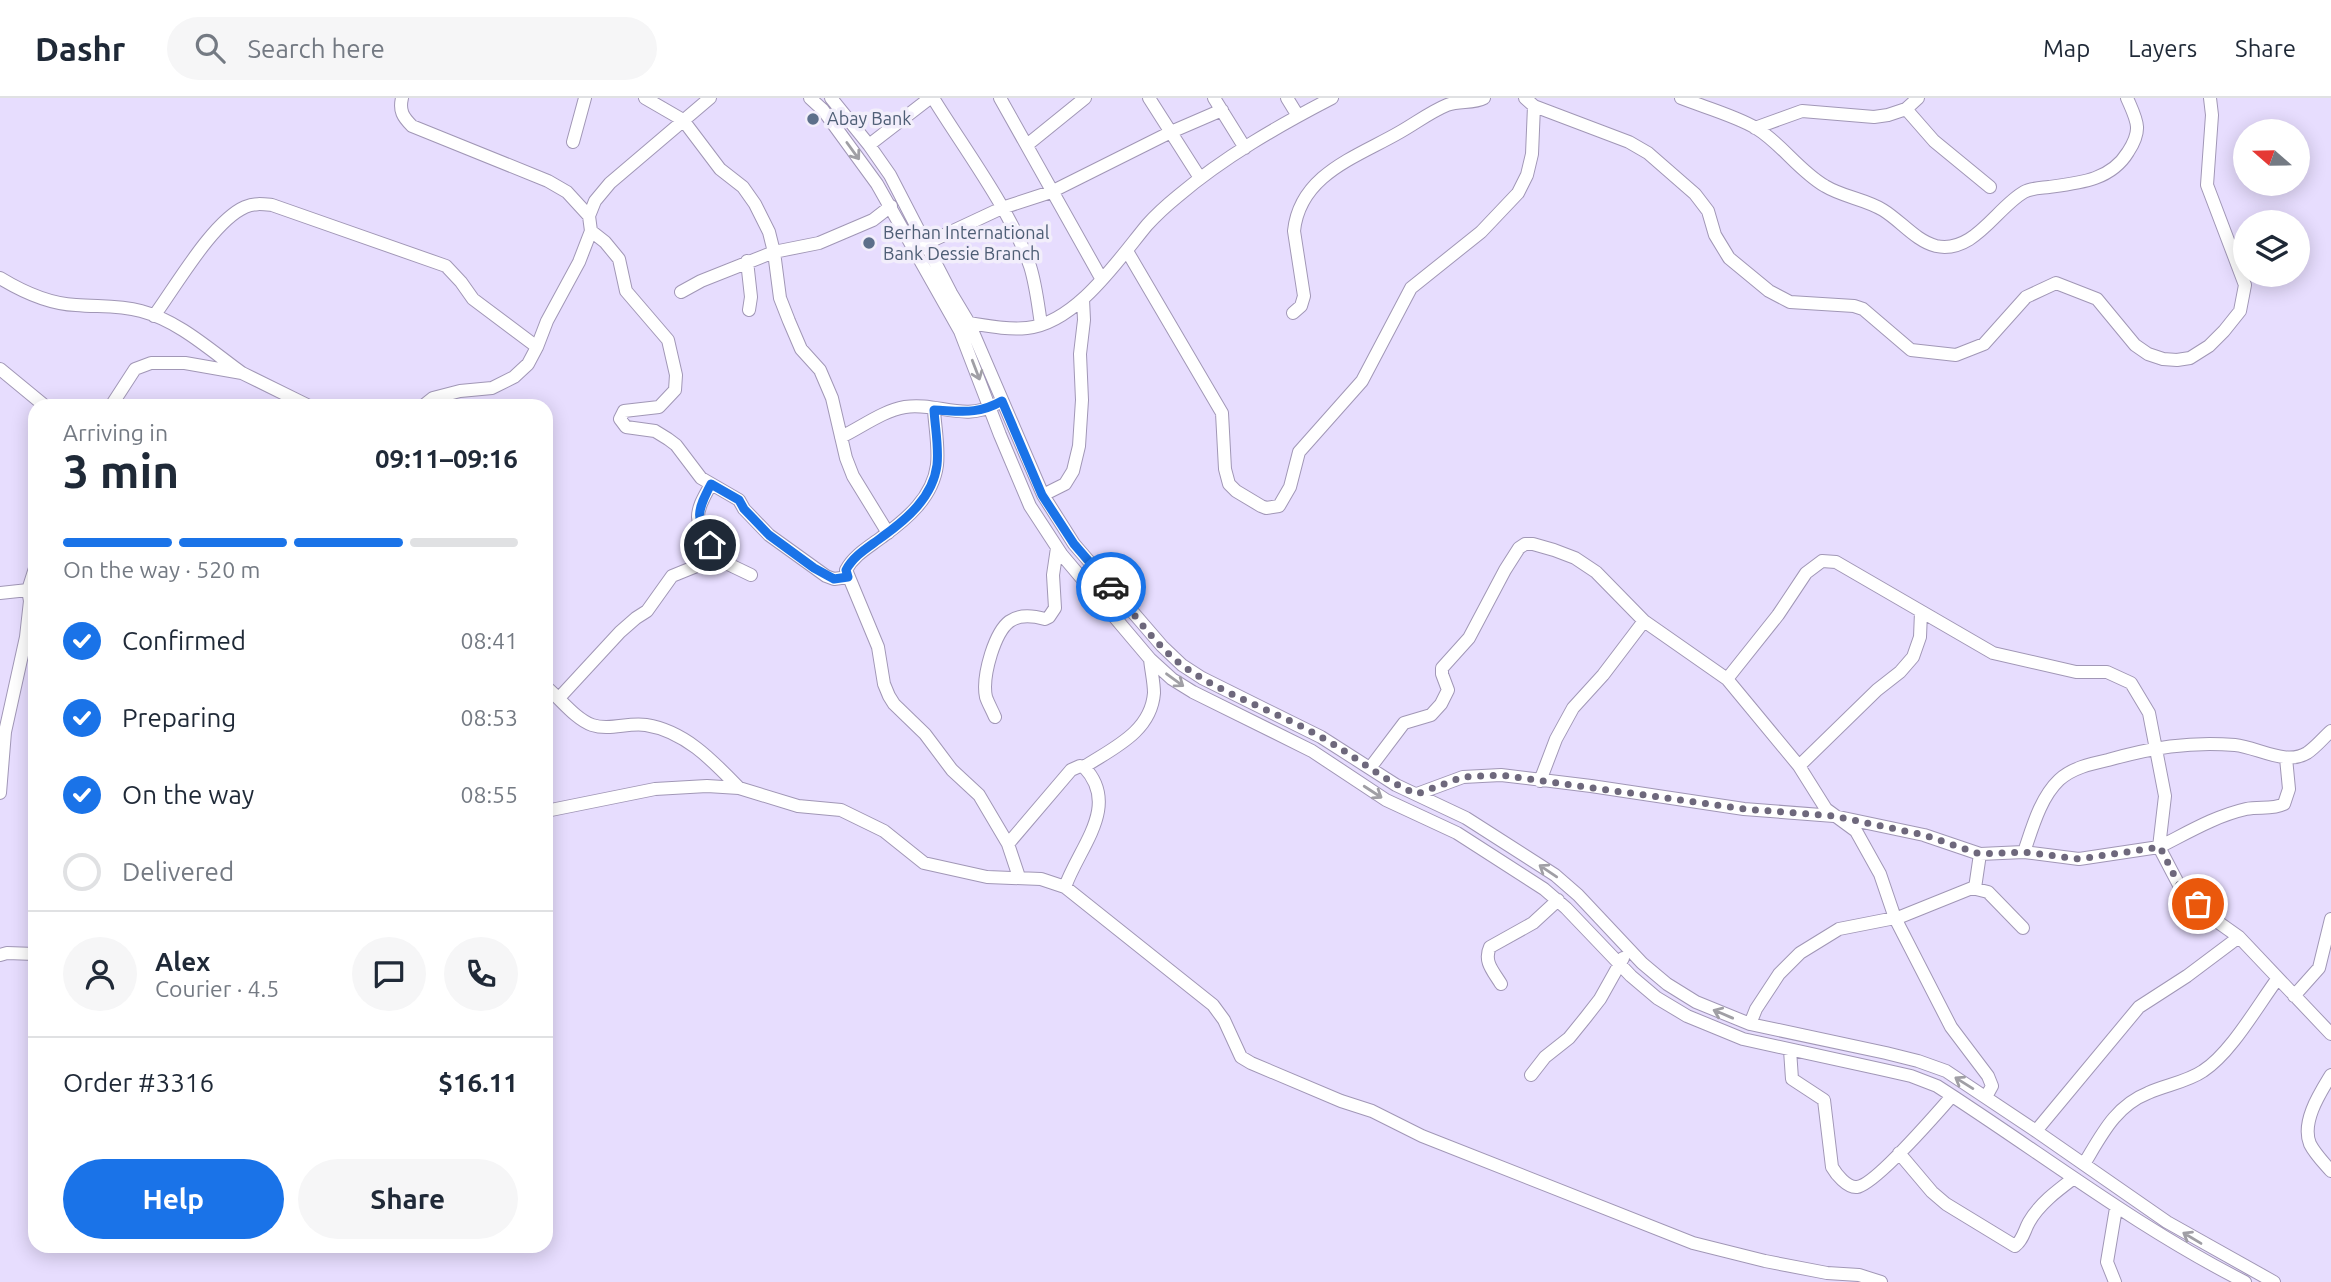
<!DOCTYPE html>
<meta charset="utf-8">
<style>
:root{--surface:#fff;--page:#f6f6f7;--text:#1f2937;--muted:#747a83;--line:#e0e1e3;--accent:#1a73e8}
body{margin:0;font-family:Ubuntu,sans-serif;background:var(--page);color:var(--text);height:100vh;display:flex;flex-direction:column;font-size:26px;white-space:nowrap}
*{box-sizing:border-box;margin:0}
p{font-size:23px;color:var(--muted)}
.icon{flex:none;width:38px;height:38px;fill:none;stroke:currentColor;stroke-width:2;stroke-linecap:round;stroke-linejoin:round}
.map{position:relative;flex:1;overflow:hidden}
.sheet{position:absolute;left:28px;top:301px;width:525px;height:854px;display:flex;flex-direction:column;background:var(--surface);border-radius:21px;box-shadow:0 4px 18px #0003}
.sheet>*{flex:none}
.needle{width:46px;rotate:290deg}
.buttons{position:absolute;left:2233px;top:21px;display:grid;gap:14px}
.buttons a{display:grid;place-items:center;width:77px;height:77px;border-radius:50%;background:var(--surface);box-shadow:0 4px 18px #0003;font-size:35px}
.pin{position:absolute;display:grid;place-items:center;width:60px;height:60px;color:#fff;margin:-30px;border:4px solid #fff;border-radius:50%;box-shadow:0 2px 7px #0007}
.courier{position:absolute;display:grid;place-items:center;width:70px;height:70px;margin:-35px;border:5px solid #1a73e8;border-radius:50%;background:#fff;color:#222;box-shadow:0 2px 9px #0007}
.headline em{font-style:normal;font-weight:600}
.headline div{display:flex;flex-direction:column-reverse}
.headline{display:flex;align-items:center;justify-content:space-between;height:119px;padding:0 35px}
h1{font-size:46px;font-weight:600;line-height:52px}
.bar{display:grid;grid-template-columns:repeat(4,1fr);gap:10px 7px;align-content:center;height:84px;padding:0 35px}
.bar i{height:9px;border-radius:5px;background:var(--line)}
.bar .on{background:var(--accent)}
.bar p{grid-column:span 4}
.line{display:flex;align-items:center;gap:18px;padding:0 35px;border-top:2px solid var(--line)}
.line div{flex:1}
.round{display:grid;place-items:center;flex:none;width:74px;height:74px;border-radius:37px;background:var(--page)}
ol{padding:0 35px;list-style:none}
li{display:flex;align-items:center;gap:21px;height:77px}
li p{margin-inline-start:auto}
li .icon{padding:7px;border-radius:50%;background:var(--accent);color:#fff;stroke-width:4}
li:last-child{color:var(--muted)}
li i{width:38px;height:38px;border:4px solid var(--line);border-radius:50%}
.primary-button{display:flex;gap:14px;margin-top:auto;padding:14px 35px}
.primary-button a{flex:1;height:80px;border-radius:42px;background:var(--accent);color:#fff;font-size:28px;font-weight:600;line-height:80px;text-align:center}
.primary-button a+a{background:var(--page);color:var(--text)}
header{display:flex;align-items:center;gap:42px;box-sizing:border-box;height:98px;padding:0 35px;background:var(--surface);border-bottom:2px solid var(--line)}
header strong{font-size:33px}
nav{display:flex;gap:38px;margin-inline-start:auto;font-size:24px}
.search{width:490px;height:63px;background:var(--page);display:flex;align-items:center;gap:18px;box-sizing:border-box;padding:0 24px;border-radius:38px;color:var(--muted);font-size:26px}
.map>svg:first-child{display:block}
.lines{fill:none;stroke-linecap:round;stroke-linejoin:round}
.minor-casing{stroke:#a197b6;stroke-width:14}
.minor{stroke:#fff;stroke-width:12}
.oneway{stroke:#a09fa5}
.done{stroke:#6e687c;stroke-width:7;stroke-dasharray:0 12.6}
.route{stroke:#1a73e8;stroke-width:9}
.service-dot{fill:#5c6f8a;stroke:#f2eefb;stroke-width:2.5}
.labels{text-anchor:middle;stroke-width:7;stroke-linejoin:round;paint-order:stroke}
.service-label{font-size:18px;fill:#4e5e75;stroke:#f2eefb;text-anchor:start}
</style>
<header>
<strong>Dashr</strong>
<div class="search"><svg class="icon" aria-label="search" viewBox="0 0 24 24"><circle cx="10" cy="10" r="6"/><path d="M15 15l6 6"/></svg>Search here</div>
<nav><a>Map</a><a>Layers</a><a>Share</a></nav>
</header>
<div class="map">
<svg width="2331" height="1184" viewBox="0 0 2331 1184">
<rect width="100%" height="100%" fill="#e7ddfe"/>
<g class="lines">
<defs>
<path id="minor" d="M402,0c-3,13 1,19 10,28l136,55 19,11 22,24
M645,0l38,22 37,49 23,18 12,17 14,28 5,20 6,46 9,23 12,28 19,21 12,28 14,60 7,18 35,57
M810,0l13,12 54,74 83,147 40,104 30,71 32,49 88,104 22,20 21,13 119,59 74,49 71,33 87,56 22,19 65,68 26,22 30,18 56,23 137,30 31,7 26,10c103,66 199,141 308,196
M831,0l38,47 21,30 61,118 18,30 74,172 31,49 88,102 20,19 20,13 119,59 75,48 70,33 89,57 23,20 64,68 25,21 29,18 54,22 136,29 32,8 28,10 90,60 131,91 107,60
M933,0c32,52 77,111 97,168 6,19 8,39 11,58
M1000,0l101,180
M1149,0l51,80
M1214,0l31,50
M1287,0l11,18
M1525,0l9,8 95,36 19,11 47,41 13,17 7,24 14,23 40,33 21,11 64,4 9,3 48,41 45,5 28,-11 42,-47 30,-14 41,16 38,46 13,9 15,5 14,1 13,-2 19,-12 15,-15 16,-20 5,-26 -38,-100 5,-70 -2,-17
M1681,0c23,9 55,18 75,30 25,15 43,43 69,58 18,11 40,13 58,24 18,11 33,31 53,36 38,8 60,-38 88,-54 7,-4 17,-4 25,-5 31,-4 62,-7 79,-35 15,-23 9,-31 -1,-54
M1906,11l28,32 56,46
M1755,30l47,-17 72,6 14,-2 18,-6 12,-11
M573,44l12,-44
M869,47l61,-47
M1027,47l58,-47
M591,133l14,11 14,17 7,32 42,49 8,35 -1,15 -16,17 -35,4 -4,8 6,8 29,4 13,8 8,6 25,33 38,22 5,9 25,26 57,41 8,3 14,-2
M925,146l77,-36 49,-16 120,-60 51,-22
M1127,153l95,162 3,56 4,15 7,7 25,15 5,2 13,-2 11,-19 9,-35 63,-71 49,-93 70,-56 37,-39 9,-18 5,-21 2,-48
M747,163l4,36 -2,13
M0,180c23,14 50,26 76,27 22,2 42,0 65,6 38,10 69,39 101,62
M681,194l20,-11 73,-29 45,-9 54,-23 18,-14
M1293,215l8,-7 3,-10 -10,-65c6,-57 63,-74 106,-99 16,-9 30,-20 47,-27 12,-5 26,-1 37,-7
M154,218c22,-30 59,-95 91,-109 10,-4 17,-3 27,-2l174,61 15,16 12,17 64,48
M969,225c19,3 39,7 58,5 49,-5 91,-68 120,-103 9,-10 20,-20 31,-29 46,-39 100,-70 154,-98
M0,271l45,37
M111,308l24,-37 16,-6h34l57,10 67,33
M423,308l10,-8 27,-7 32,-3 22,-11 14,-13 9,-17 10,-26 32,-59 12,-31 -2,-15 6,-15 15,-18 100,-85
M934,312c1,17 5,37 3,55 -4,32 -30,54 -55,72 -13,10 -28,18 -36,33l32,77 6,37 5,12 5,8 31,30 27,36 27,25 29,49 11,33
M841,339c21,-10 41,-26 64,-30 32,-5 60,15 91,-3
M1043,397l22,-11 8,-13 6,-25 3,-46 -2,-46 4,-34 -1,-21
M709,463l19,3 23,11
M0,495l28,-3
M1727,581l51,-64 28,-42 16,-12 14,1 157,91 83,19h31l24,11 18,30 16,83 -6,51c28,-14 56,-31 87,-38 13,-3 26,1 38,-5l5,-15 -3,-31
M546,589c14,11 29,32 46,38 18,6 36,-3 54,0 39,6 67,36 93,63
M559,600l61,-66 16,-14 11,-7 25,-35 37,-15c6,-17 -10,-28 -11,-44 0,-12 8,-23 13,-33
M995,619c-3,-7 -7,-14 -9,-20 -3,-14 1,-30 5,-43 10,-31 21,-44 54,-35l4,-2 6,-9 -2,-33 4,-27
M1799,668l78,-76 23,-18 13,-15 7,-20 1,-25
M1370,670l34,-45 27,-8 10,-11 7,-14 -6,-16v-6l27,-30 36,-68 14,-22 6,-4h8l21,6 21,8 21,14 48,49
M1540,683l16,-42 17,-31 30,-33 41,-54 83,58 72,87 27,43 30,22 24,43 15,44 56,109 37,49 4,10 -6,11
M0,695l5,-61 21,-95 4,-36 -2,-11 7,-22
M1417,696l46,-17 38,-2 90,11 153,23 90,7 90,19 56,19 44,-2 55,7 80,-12 21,40 35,33 24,17 92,97
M546,713l109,-22 52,-3 32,2 59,18 43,4 43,21 40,32 63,14 54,2 24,8 148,118 11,15 17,37 10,6 90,38 31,10 50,25 271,107 72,18 62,12 32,2 22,7
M1008,746l63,-74 9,-4 4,1c29,-19 67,-35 70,-74 0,-11 -3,-23 -4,-34
M2024,754c8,-23 16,-54 35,-72 13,-12 31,-16 49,-20 43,-12 81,-19 127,-15 22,2 51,21 72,8 9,-6 16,-15 24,-22
M1065,789c14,-40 56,-81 19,-120
M1975,790l5,-34
M0,857l7,-2 28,1
M1501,886c-7,-12 -18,-22 -11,-37l43,-24 25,-23
M2294,898l25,-28 12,-49
M1750,926l6,-15 23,-35 21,-21 39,-24 61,-12 72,-29 16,4 35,36
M1790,952l2,29 32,21 8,67c4,7 15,21 25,20 18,-2 81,-75 95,-91
M1531,977l14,-18 24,-19 17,-21 14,-18 23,-41
M2331,977c-11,18 -30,47 -21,69 5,10 14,19 21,27
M2036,1033l103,-124 48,-31 52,-39
M1899,1055l33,39 14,12 69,42c8,-6 9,-15 14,-24 10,-18 29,-32 45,-44
M2084,1066c17,-28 31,-58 64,-71 17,-8 39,-11 55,-22 28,-18 55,-66 75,-93
M2115,1184l-8,-20 9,-54"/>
</defs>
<use href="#minor" class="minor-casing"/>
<use href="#minor" class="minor"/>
</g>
<defs><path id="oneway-shaft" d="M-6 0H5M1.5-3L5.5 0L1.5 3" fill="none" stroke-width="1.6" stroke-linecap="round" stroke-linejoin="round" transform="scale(1.75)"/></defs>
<g class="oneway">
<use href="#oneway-shaft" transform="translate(853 53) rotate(54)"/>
<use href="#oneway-shaft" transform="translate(976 272) rotate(69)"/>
<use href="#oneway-shaft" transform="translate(1175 582) rotate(36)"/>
<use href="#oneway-shaft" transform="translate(1373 694) rotate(33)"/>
<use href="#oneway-shaft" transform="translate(1548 773) rotate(-146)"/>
<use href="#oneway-shaft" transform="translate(1723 916) rotate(-157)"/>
<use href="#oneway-shaft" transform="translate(1964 985) rotate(-148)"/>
<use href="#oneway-shaft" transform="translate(2192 1140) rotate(-149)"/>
</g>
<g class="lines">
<path class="done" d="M1111,489c23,26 44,58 72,79 42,30 93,45 138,71 33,18 61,43 96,57l46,-17 38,-2 243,34 90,7 90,19 56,19 44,-2 55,7 81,-12 20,40 18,17"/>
<path class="route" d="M710,447c-15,-28 -13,-34 1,-61l28,16 5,9 25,26 45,33 20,11 14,-2 -2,-7c8,-15 23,-23 36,-33 25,-18 51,-40 55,-72 2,-18 -2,-38 -3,-55 27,1 43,5 68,-9l40,94 32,49 37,43"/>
</g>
<g class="service-dot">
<circle cx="813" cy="21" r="7"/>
<circle cx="869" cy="145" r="7"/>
</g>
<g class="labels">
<g class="service-label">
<text x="827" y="27">Abay Bank</text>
<text x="883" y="141">Berhan International<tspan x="883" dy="21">Bank Dessie Branch</tspan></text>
</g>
</g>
</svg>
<div class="buttons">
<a><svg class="needle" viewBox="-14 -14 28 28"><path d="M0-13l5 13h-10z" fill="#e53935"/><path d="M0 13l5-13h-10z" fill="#747a83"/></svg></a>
<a><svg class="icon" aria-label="layers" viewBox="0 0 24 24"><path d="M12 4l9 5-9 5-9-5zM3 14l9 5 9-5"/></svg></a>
</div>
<div class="pin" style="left:2198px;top:806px;background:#ea580c"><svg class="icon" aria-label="bag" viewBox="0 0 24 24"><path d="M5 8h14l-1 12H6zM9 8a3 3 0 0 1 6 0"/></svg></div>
<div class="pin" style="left:710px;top:447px;background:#1f2937"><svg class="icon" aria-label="home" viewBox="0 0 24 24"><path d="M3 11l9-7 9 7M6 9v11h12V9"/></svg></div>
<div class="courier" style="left:1111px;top:489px"><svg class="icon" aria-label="car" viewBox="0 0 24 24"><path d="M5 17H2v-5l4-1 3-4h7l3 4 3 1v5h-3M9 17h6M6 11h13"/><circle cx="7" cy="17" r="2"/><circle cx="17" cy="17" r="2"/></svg></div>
<section class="sheet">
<div class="headline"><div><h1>3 min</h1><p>Arriving in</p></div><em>09:11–09:16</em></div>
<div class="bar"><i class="on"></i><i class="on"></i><i class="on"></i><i></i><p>On the way · 520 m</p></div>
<ol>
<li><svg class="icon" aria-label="check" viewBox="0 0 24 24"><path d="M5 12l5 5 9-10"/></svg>Confirmed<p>08:41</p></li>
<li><svg class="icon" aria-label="check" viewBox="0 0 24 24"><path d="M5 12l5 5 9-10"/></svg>Preparing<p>08:53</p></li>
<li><svg class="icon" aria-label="check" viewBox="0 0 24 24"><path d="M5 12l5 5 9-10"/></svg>On the way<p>08:55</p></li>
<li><i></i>Delivered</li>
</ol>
<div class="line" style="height:126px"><a class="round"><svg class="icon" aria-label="person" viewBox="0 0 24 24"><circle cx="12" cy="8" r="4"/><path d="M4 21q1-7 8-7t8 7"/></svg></a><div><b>Alex</b><p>Courier · 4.5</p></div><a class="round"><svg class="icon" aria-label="chat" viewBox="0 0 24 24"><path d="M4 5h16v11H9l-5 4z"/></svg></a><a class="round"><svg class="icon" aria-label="phone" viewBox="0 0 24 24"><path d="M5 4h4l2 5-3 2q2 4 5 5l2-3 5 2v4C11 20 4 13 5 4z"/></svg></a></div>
<div class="line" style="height:91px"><div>Order #3316</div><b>$16.11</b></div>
<div class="primary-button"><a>Help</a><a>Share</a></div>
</section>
</div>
